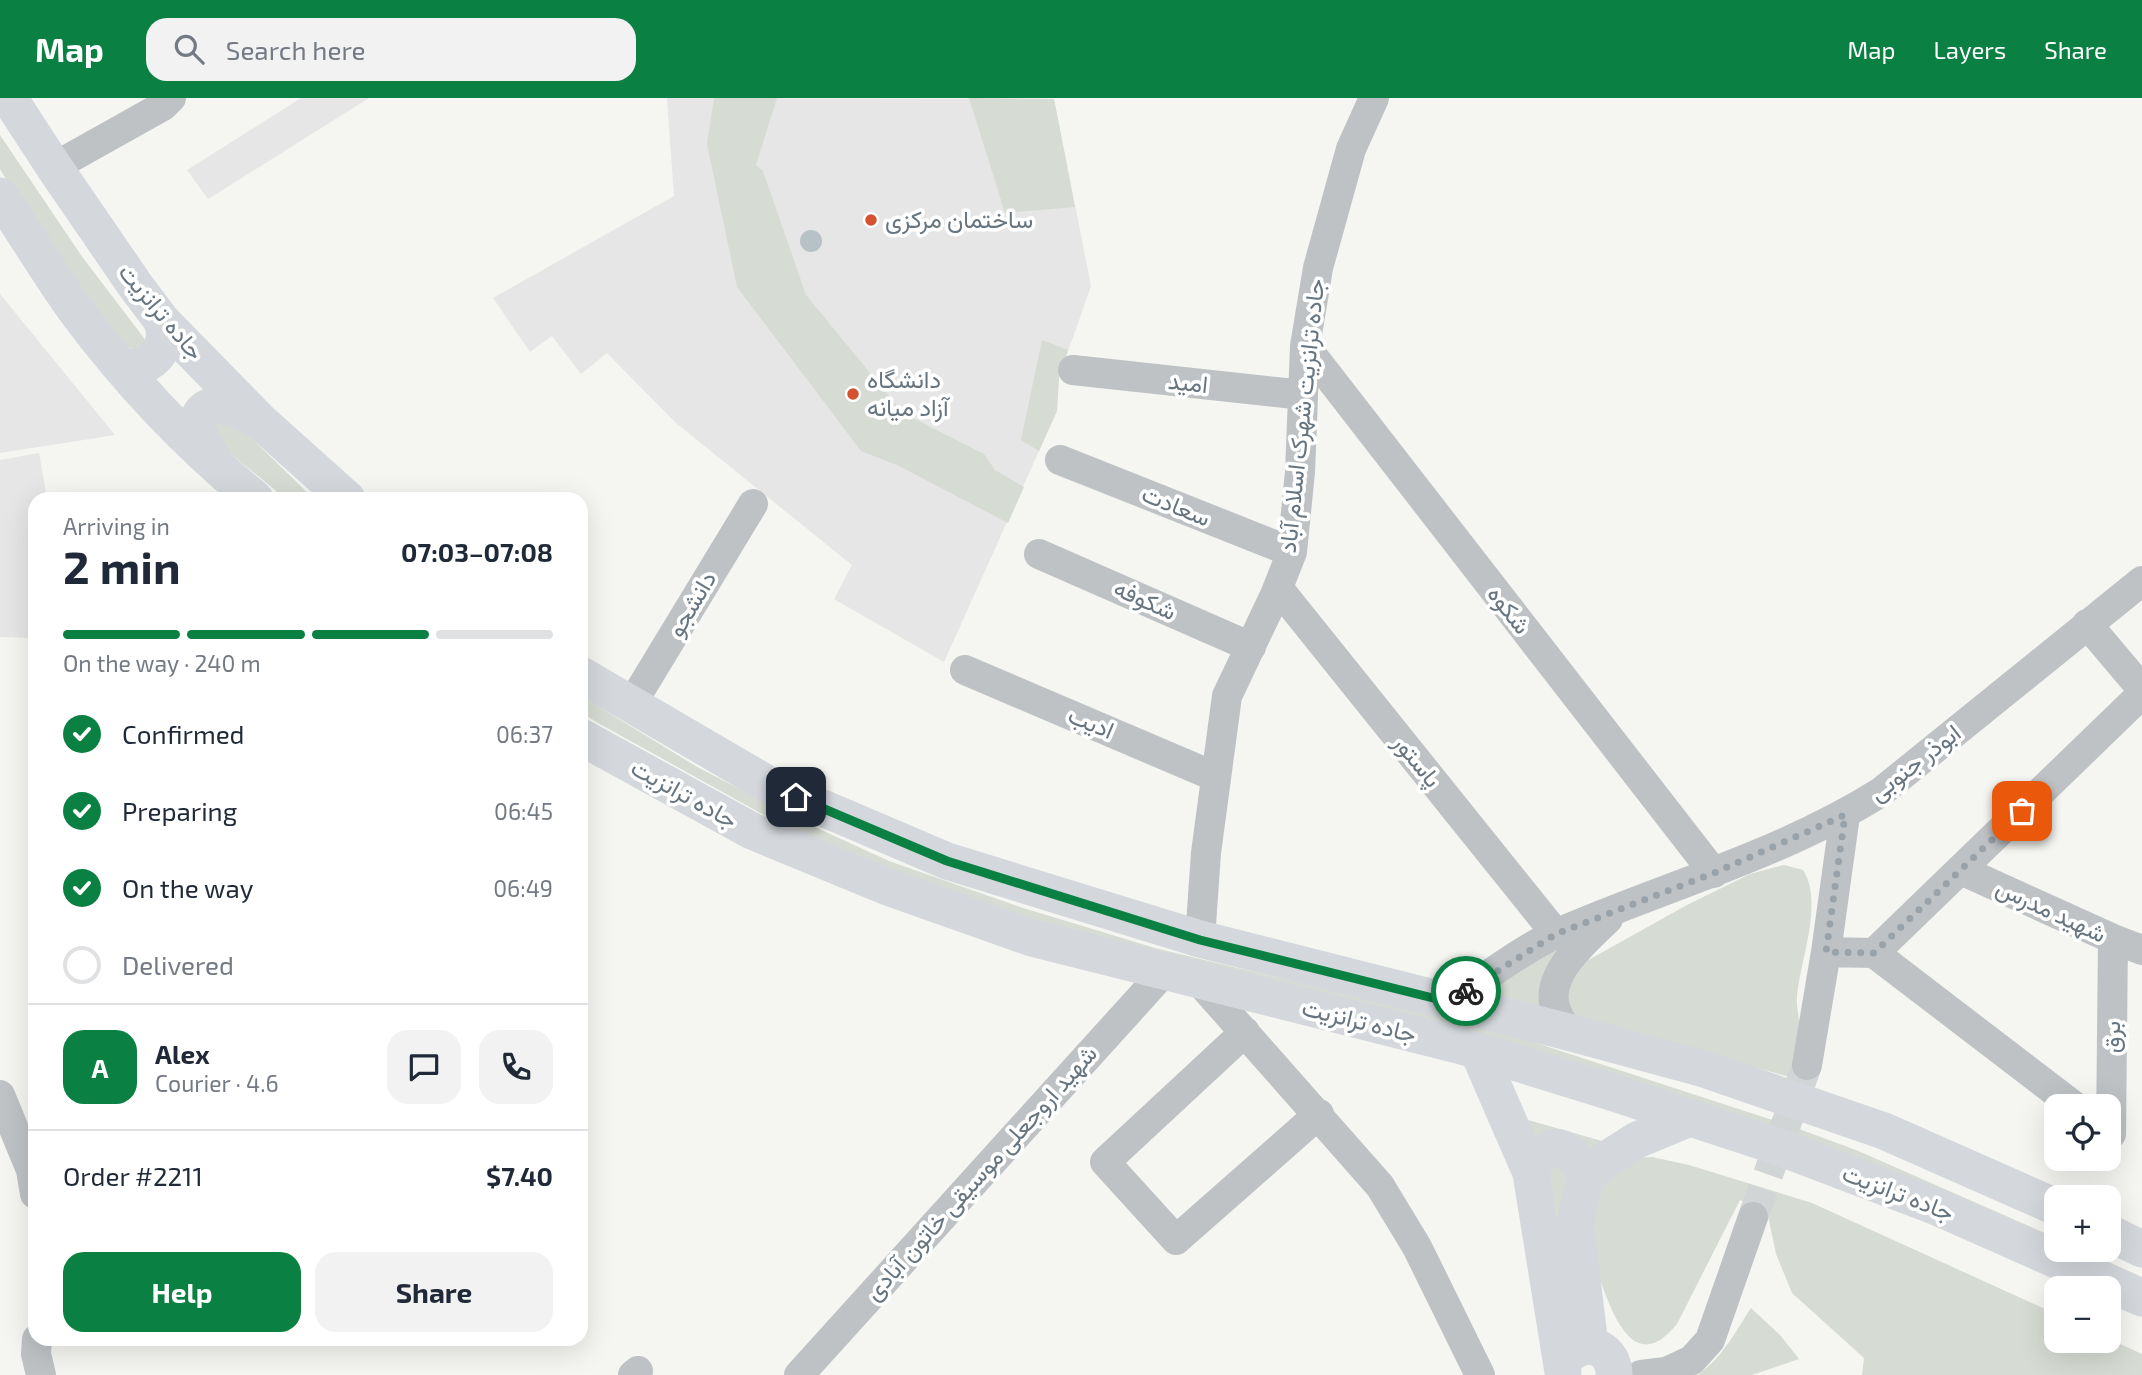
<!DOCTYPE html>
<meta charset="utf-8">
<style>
:root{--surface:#fff;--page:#f2f2f3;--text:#1f2937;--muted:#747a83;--line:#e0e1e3;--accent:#0b8043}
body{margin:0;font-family:"Exo 2",Vazirmatn,sans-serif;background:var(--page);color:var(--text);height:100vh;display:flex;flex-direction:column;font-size:26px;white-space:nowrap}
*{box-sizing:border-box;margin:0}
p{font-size:23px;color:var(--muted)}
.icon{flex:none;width:38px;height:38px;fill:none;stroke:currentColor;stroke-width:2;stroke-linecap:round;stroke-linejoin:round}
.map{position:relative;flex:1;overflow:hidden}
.panel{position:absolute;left:28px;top:394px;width:560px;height:854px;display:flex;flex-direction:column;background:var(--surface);border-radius:21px;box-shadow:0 7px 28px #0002}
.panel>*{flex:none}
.fabs{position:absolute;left:2044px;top:996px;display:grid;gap:14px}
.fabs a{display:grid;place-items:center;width:77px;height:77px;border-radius:14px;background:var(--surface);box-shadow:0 7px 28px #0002;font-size:35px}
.pin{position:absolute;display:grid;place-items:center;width:60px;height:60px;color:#fff;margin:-30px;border-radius:14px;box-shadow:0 4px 10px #0006}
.courier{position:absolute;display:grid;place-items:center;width:70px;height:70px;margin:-35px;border:5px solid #0b8043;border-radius:50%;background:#fff;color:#222;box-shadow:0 2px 9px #0007}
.head em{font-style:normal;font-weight:700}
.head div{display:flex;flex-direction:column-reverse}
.head{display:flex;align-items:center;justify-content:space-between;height:119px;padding:0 35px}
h1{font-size:46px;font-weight:700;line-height:52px}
.bar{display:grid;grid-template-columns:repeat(4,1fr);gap:10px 7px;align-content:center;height:84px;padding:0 35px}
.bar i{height:9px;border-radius:5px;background:var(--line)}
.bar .current{background:var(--accent)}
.bar p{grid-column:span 4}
.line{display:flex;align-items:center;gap:18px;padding:0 35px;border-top:2px solid var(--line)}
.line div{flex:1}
.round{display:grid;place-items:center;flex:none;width:74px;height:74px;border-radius:21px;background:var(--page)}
ol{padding:0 35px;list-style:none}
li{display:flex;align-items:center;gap:21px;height:77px}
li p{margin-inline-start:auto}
li .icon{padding:7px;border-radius:50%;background:var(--accent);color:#fff;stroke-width:4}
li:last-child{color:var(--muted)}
li i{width:38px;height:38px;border:4px solid var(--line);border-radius:50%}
.button{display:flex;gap:14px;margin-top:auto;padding:14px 35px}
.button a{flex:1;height:80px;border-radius:21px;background:var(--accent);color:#fff;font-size:28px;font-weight:700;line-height:80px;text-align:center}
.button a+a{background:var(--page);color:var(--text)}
header{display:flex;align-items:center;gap:42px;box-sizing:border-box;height:98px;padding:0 35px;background:var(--accent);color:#fff}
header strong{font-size:33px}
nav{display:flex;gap:38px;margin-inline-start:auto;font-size:24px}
.search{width:490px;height:63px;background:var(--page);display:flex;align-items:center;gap:18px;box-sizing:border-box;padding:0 24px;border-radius:21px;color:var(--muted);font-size:26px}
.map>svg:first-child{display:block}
.built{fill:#e5e6e5}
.green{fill:#d6dbd3}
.water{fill:#b7c2c6}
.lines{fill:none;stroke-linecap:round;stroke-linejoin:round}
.minor-tunnel{stroke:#d1d5d5;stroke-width:30;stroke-dasharray:30 15;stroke-linecap:butt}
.minor{stroke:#bec2c5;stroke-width:30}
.major{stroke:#d4d8dc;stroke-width:37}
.done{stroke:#98a2a8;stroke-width:7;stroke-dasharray:0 12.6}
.route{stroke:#0b8043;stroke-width:9}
.poi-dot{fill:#d55231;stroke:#fff;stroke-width:2.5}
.labels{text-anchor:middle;stroke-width:7;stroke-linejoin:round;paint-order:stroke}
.poi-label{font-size:24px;fill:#667580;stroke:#fff;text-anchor:start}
.street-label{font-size:24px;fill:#667580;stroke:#fff}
</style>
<header>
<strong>Map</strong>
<div class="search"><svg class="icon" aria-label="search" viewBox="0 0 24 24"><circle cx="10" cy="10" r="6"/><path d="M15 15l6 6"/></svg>Search here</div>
<nav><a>Map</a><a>Layers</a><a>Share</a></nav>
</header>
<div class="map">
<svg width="2142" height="1277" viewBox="0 0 2142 1277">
<rect width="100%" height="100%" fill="#f5f5f1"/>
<path class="built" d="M301,0h68l-161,101 -21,-29z
M667,0l387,1 37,187 -32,91 -2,34 -113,251 -110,-63 18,-34 -176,-142 -69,-70 -26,21 -29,-38 -22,16 -37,-54 181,-102z
M0,196l115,141 -115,18z
M39,355l8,46h-12v139l-35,-1v-177z"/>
<path class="green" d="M714,0h63l-21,67 7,6 43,124 97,118 81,41 11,16 29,17 -16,36 -111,-58 -36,-14 -124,-164 -30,-143z
M969,0l85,1 21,108 -70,6z
M0,37l83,123 61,80 2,5 -5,7 -12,-2 -7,-5 -98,-134 -24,-40z
M1042,242l26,10 -9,27 -2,34 -18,40 -18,-11z
M229,318l85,83h-28l-66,-54 -9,-27z
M581,598l118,72 107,55 83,38 131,46 135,41 341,82 295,96 65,24 200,88v12h26l60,27v12l-178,-81 -1024,-317 -158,-66 -184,-102 -17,-11z
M1784,767l19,5c21,32 -3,90 -6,127 -1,10 3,21 2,32 -1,16 -6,32 -9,48l-223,-61 -4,-7 7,-28 13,-18 104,-58 63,-31z
M1570,837l-24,82 -77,-20z
M1528,1022l81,23 -12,10 -61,-7z
M1558,1055l11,13 7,145 -27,-133z
M1652,1059l37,8 123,38 244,111v26h53v-1l33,15v21h-280l2,-17 -72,-65 -16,-39 -9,-43 -27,-11 -63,124c-39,48 -60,1 -74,-36 -5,-14 -14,-32 -14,-47 0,-16 12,-52 16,-69l28,-14z
M1751,1210l29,27 19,24 -47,16h-55c25,-16 38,-43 54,-67z"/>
<path class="water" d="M800 143a11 11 0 1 1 22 0a11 11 0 1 1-22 0Z"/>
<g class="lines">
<path class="minor-tunnel" d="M1753,1119l54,-152"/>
<path class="minor" d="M54,69l109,-61 8,-8
M1305,248l409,527
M1073,272l230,25
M1060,362l232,92
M1039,456l212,93
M1278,490l278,346
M2087,526l55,65
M965,572l251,107
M631,607l122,-201
M1961,772l152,69 29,11
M1200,841l6,-86 21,-157 48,-101 17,-43 8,-80 5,-126 13,-78 33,-119 23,-51
M1826,854l48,1 268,-259
M1874,855l200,153
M1199,883l181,205 37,61 63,128
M1449,903c34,-21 73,-52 109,-68 108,-47 223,-78 323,-141l261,-211
M1245,934l-140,130 71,78 143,-126
M1568,934c-4,-7 -11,-16 -13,-25 -10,-34 32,-67 53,-88
M1807,967l19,-113 19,-137
M0,997l31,75 4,24
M2111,1036l2,-195
M37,1241l-1,15 5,21
M633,1277l5,-4
M799,1277l365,-403
M1641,1277l25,-3 26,-12 18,-20 43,-123"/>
<path class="major" d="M9,0l45,69 81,118 27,36 98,100 87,78
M0,98c26,38 50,79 77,116 52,70 111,132 178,187
M119,267c29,9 53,-15 43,-44
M214,363l-17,-30c0,-40 37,-23 59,-12
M581,577l190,111 176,75 253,78 368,93 136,37 180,62 172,76
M581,639l171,94 133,55 147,52 430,108 143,44 174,57 158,60 205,91
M1478,953l53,122 32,199
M1531,1075c16,-40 41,-29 55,4
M2109,1135l33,16
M1590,1247l-15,-122 11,-46 18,-16 33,-21 53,-22
M1570,1256c20,-17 44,-4 44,21"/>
</g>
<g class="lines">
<path class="done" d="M1466,893l90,-57 158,-61 131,-58 -19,137 48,1 148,-142"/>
<path class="route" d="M796,699l151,64 253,79 249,62 17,-11"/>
</g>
<g class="poi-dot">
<circle cx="871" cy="122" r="7"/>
<circle cx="853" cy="296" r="7"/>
</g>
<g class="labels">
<g class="poi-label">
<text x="885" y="130">ساختمان مرکزی</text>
<text x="867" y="290">دانشگاه<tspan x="867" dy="28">آزاد میانه</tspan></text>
</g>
<g class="street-label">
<text transform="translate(161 214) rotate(50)" y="8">جاده ترانزیت</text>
<text transform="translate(1188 285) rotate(6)" y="8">امید</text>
<text transform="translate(1302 318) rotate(-84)" y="8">جاده ترانزیت شهرک اسلام آباد</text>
<text transform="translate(1176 408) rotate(22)" y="8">سعادت</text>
<text transform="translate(1145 502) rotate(24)" y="8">شکوفه</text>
<text transform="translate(692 506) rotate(-59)" y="8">دانشجو</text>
<text transform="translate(1509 512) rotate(52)" y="8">شکوه</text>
<text transform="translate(1091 625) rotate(23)" y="8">ادیب</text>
<text transform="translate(1417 663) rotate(51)" y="8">پاستور</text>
<text transform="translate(1915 665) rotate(-38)" y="8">ابوذر جنوبی</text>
<text transform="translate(684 696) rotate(29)" y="8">جاده ترانزیت</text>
<text transform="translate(2051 813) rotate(25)" y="8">شهید مدرس</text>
<text transform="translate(1359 923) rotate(14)" y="8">جاده ترانزیت</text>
<text transform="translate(2112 939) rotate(-90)" y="8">برق</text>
<text transform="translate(981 1075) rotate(-48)" y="8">شهید اروجعلی موسیقی خاتون آبادی</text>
<text transform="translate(1898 1095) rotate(21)" y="8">جاده ترانزیت</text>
</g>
</g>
</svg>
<div class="fabs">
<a><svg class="icon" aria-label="locate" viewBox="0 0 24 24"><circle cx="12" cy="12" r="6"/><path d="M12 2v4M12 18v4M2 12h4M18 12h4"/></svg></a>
<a>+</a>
<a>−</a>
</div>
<div class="pin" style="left:2022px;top:713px;background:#ea580c"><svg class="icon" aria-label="bag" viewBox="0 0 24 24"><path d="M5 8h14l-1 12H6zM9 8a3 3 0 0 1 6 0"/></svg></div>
<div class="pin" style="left:796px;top:699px;background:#1f2937"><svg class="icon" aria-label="home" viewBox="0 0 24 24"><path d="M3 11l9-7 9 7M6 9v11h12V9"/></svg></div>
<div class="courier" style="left:1466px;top:893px"><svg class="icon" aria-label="bike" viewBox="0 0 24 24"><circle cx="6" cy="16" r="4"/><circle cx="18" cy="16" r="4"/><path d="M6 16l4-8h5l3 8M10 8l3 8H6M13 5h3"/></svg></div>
<section class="panel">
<div class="head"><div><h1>2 min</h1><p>Arriving in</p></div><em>07:03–07:08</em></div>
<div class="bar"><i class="current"></i><i class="current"></i><i class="current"></i><i></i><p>On the way · 240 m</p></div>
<ol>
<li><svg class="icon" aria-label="check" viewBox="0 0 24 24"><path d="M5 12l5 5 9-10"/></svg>Confirmed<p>06:37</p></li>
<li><svg class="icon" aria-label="check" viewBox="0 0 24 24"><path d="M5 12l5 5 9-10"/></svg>Preparing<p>06:45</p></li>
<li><svg class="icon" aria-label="check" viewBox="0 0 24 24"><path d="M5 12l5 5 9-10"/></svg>On the way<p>06:49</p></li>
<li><i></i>Delivered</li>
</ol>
<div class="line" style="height:126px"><b class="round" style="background:var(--accent);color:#fff">A</b><div><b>Alex</b><p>Courier · 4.6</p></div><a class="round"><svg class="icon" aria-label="chat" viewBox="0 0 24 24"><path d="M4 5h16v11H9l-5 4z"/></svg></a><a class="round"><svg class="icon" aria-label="phone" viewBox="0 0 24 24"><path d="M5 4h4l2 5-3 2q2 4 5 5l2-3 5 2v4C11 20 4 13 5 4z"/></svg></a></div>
<div class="line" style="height:91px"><div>Order #2211</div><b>$7.40</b></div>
<div class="button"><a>Help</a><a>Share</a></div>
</section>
</div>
